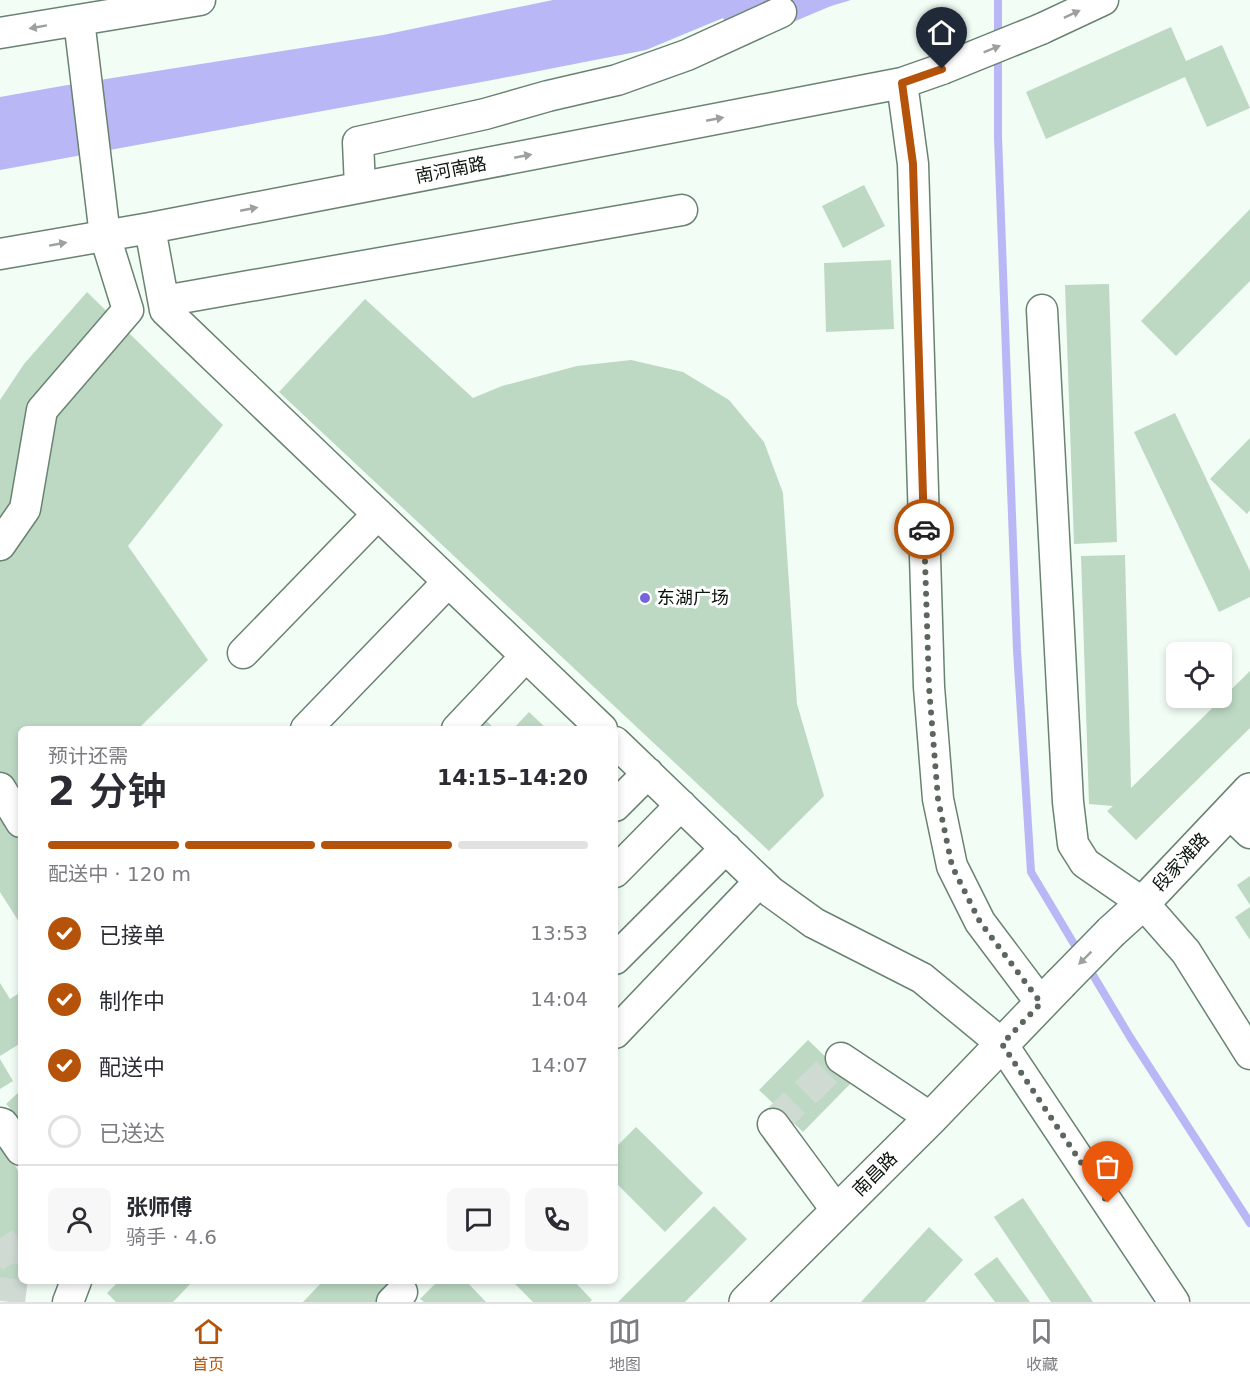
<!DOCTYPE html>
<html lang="zh">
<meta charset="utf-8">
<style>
:root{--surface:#fff;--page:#f7f7f7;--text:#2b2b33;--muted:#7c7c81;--line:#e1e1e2;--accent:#b45309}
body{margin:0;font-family:"DejaVu Sans","Noto Sans SC",sans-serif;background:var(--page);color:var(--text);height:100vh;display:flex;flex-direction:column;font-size:22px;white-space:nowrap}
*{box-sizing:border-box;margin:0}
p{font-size:20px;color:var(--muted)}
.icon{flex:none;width:33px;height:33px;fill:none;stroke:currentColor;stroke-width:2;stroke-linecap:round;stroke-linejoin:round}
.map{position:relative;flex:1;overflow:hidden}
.sheet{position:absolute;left:18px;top:726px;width:600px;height:558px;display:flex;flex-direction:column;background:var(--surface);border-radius:9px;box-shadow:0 3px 9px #0003}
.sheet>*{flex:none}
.controls{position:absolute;left:1166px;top:642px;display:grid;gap:12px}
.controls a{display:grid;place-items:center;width:66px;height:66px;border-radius:9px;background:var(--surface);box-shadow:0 3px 9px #0003;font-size:30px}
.pin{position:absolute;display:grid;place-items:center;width:51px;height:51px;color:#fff;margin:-62px -26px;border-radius:50% 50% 50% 0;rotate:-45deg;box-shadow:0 0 6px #0007}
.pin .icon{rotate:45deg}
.courier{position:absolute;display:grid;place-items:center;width:60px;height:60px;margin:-30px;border:4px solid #b45309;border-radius:50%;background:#fff;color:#222;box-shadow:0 2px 8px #0007}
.overview em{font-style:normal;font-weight:600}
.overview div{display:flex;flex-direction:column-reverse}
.overview{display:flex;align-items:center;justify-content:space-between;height:102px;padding:0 30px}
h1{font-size:39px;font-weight:600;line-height:45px}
.bar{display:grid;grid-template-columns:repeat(4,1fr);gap:9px 6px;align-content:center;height:72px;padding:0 30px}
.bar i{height:8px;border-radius:4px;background:var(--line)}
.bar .current{background:var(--accent)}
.bar p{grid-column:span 4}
.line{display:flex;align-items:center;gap:15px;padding:0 30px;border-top:2px solid var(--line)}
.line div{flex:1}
.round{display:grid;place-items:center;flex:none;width:63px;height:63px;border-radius:9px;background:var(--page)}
ol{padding:0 30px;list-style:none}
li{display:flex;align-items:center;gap:18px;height:66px}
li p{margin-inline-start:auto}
li .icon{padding:6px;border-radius:50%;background:var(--accent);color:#fff;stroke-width:4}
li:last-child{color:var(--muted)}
li i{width:33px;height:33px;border:3px solid var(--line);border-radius:50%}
.tab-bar{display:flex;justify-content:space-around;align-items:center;height:84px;border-top:2px solid var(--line);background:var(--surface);font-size:16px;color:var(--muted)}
.tab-bar a{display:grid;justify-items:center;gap:3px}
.tab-bar .current{color:var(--accent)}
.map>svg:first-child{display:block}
.water{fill:#b9b7f5}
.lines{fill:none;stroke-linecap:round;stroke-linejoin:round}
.stream{stroke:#b9b7f5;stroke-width:8}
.building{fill:#bdd9c4}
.minor-tunnel{stroke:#cfdad2;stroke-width:30;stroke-dasharray:30 15;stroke-linecap:butt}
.minor-casing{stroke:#698370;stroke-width:33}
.major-casing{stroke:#698370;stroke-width:36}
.minor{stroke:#fff;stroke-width:30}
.major{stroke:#fff;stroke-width:33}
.minor-bridge-casing{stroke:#698370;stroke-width:33;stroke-linecap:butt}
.major-bridge-casing{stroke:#698370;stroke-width:36;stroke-linecap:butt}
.minor-bridge{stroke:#fff;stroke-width:30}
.major-bridge{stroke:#fff;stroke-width:33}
.oneway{fill:#9da19e}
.done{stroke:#5b665e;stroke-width:6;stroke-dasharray:0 10.8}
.route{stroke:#b45309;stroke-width:8}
.poi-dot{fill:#7564df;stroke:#fff;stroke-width:2}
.labels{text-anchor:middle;stroke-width:6;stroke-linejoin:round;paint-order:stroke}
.street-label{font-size:18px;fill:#0a140d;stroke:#fff}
.poi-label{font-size:18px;fill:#0a140d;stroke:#fff;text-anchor:start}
</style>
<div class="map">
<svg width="1250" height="1302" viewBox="0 0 1250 1302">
<rect width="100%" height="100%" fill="#f2fdf5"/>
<path class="water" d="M553,0h298l-20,6 -38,16 -9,-16 -56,22 -5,-10 -77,32 -159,31 -487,89v-73l62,-11 321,-51z"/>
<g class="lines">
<path class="stream" d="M998,0v137l19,513 14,222 49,82
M1087,965l43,72 120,186"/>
</g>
<path class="building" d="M1171,27l15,34 36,-16 28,63 -43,19 -22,-50 -139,62 -20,-47z
M864,185l21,41 -42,22 -21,-42z
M1250,209v72l-74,75 -35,-35z
M891,260l3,69 -68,3 -2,-69z
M1109,284l8,258 -43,2 -9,-259z
M87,292l136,133 -95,121 80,114 -70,69h-117v196l-21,-33v-492l24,-36z
M365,299l108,99 29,-12 75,-20 54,-6 52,12 46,28 35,42 19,51 14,211 27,92 -55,55 -490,-459z
M1175,413l75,158v26l-31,15 -85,-180z
M1250,438v72l-3,4 -37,-35z
M1125,555l6,233 119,-117v57l-114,112 -29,-29 6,-5 -24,-2 -8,-248z
M529,712l18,17h-34z
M480,715l15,14h-29z
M1250,876v29l-13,-20z
M1250,907v33l-15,-23z
M0,983l10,16 11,-7v51l-21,13z
M808,1040l44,42 -49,50 -44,-42z
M0,1059l13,22 -13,8z
M21,1090v30l-15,-16z
M636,1127l67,66 -38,39 -50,-50v-34z
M0,1143l21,32v106h8l-29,16z
M1023,1198l70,104h-42l-57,-85z
M714,1206l33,33 -62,63h-67z
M929,1227l34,33 -38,42h-64z
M997,1257l33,45h-35l-21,-28z
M119,1281h74l-20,21h-57l-9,-9z
M323,1281h64l6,5 -15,16h-75z
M438,1281h28l20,21h-62l-4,-3z
M512,1281h62l18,19 -2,2h-57z"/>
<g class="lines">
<path class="minor-tunnel" d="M773,1124l68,-66
M0,1238l15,24 -5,40"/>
<defs>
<path id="minor" d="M1041,29l62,-29
M0,33l200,-33
M902,83l11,81 16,523 9,112 14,67 28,56 61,81
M360,187l-2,-45 127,-28 63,-18 69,-16 70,-25 94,-43
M150,228l15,82 437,419
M0,254l150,-26 752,-145 40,-14
M164,301l518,-91
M1042,310l26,492 5,42 12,19 58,40 43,49 64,102
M0,545l25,-36 17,-99 86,-100 -23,-74 -26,-216
M243,653l135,-139
M306,729l142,-147
M457,729l69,-73
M615,742l156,150 43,31 108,55 80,66 172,258
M0,788l21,34
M615,806l33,-33
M1228,812l22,21
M615,872l66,-67
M615,959l111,-111
M615,1033l145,-152
M841,1058l90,60
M0,1123l3,1 18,26
M773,1124l64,87
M68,1302l8,-21
M392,1302l10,-10"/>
<path id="major" d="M1111,932l32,-29 107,-113
M746,1302l185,-184 129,-134"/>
</defs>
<use href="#minor" class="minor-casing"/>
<use href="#major" class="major-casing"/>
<use href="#minor" class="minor"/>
<use href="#major" class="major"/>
<defs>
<path id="minor-bridge" d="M942,69l99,-40"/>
<path id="major-bridge" d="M1060,984l51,-52"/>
</defs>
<use href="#minor-bridge" class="minor-bridge-casing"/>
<use href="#major-bridge" class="major-bridge-casing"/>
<use href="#minor-bridge" class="minor-bridge"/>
<use href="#major-bridge" class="major-bridge"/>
</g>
<defs><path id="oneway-solid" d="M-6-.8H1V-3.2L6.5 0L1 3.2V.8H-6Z" transform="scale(1.5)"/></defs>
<g class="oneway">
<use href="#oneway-solid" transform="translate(1072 14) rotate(-25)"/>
<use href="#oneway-solid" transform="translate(38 27) rotate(170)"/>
<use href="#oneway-solid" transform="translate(992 49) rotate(-22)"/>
<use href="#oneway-solid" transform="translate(715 119) rotate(-11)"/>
<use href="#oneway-solid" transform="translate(523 156) rotate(-11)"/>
<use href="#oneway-solid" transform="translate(249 209) rotate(-11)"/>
<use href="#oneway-solid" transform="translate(58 244) rotate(-10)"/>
<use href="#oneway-solid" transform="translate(1085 958) rotate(135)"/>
</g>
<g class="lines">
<path class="done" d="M924,529l5,158 9,112 14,67 28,56 61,81 -39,41 106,159"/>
<path class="route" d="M924,529l-11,-365 -11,-81 40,-14"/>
</g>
<circle class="poi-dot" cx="645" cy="598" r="6"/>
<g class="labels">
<g class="street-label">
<text transform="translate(451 170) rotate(-11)" y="6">南河南路</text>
<text transform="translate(1181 862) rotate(-47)" y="6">段家滩路</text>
<text transform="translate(875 1174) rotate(-45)" y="6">南昌路</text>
</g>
<g class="poi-label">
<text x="657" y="604">东湖广场</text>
</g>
</g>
</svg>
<div class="controls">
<a><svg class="icon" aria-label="locate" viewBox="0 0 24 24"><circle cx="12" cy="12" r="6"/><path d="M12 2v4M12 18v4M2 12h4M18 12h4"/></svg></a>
</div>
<div class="pin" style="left:1108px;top:1203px;background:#ea580c"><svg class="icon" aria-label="bag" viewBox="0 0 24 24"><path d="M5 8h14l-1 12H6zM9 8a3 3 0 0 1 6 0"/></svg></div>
<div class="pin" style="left:942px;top:69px;background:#1f2937"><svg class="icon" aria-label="home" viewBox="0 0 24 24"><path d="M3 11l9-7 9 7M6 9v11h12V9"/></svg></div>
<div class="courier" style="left:924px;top:529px"><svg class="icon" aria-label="car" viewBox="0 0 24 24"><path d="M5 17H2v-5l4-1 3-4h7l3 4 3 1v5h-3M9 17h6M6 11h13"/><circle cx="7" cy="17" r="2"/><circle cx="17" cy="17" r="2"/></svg></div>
<section class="sheet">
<div class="overview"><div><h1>2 分钟</h1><p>预计还需</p></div><em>14:15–14:20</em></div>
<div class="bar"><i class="current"></i><i class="current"></i><i class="current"></i><i></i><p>配送中 · 120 m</p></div>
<ol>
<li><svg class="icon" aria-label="check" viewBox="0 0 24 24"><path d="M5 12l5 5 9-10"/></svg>已接单<p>13:53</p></li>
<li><svg class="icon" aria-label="check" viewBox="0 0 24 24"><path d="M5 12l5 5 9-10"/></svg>制作中<p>14:04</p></li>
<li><svg class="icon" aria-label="check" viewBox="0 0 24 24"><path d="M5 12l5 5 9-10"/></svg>配送中<p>14:07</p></li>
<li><i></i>已送达</li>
</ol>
<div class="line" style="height:108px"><a class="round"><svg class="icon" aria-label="person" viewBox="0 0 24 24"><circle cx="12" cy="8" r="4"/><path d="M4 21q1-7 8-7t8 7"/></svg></a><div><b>张师傅</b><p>骑手 · 4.6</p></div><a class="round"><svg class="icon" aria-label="chat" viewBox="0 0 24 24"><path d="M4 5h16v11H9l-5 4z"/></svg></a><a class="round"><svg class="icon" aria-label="phone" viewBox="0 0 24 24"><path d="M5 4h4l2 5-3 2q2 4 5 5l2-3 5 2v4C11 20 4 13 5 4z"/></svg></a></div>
</section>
</div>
<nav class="tab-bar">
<a class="current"><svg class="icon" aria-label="home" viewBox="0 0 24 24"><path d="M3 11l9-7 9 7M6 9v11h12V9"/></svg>首页</a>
<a><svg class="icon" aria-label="map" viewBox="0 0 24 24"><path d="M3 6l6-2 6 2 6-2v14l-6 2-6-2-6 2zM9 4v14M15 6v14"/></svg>地图</a>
<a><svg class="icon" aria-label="saved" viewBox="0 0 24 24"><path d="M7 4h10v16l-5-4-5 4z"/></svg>收藏</a>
</nav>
